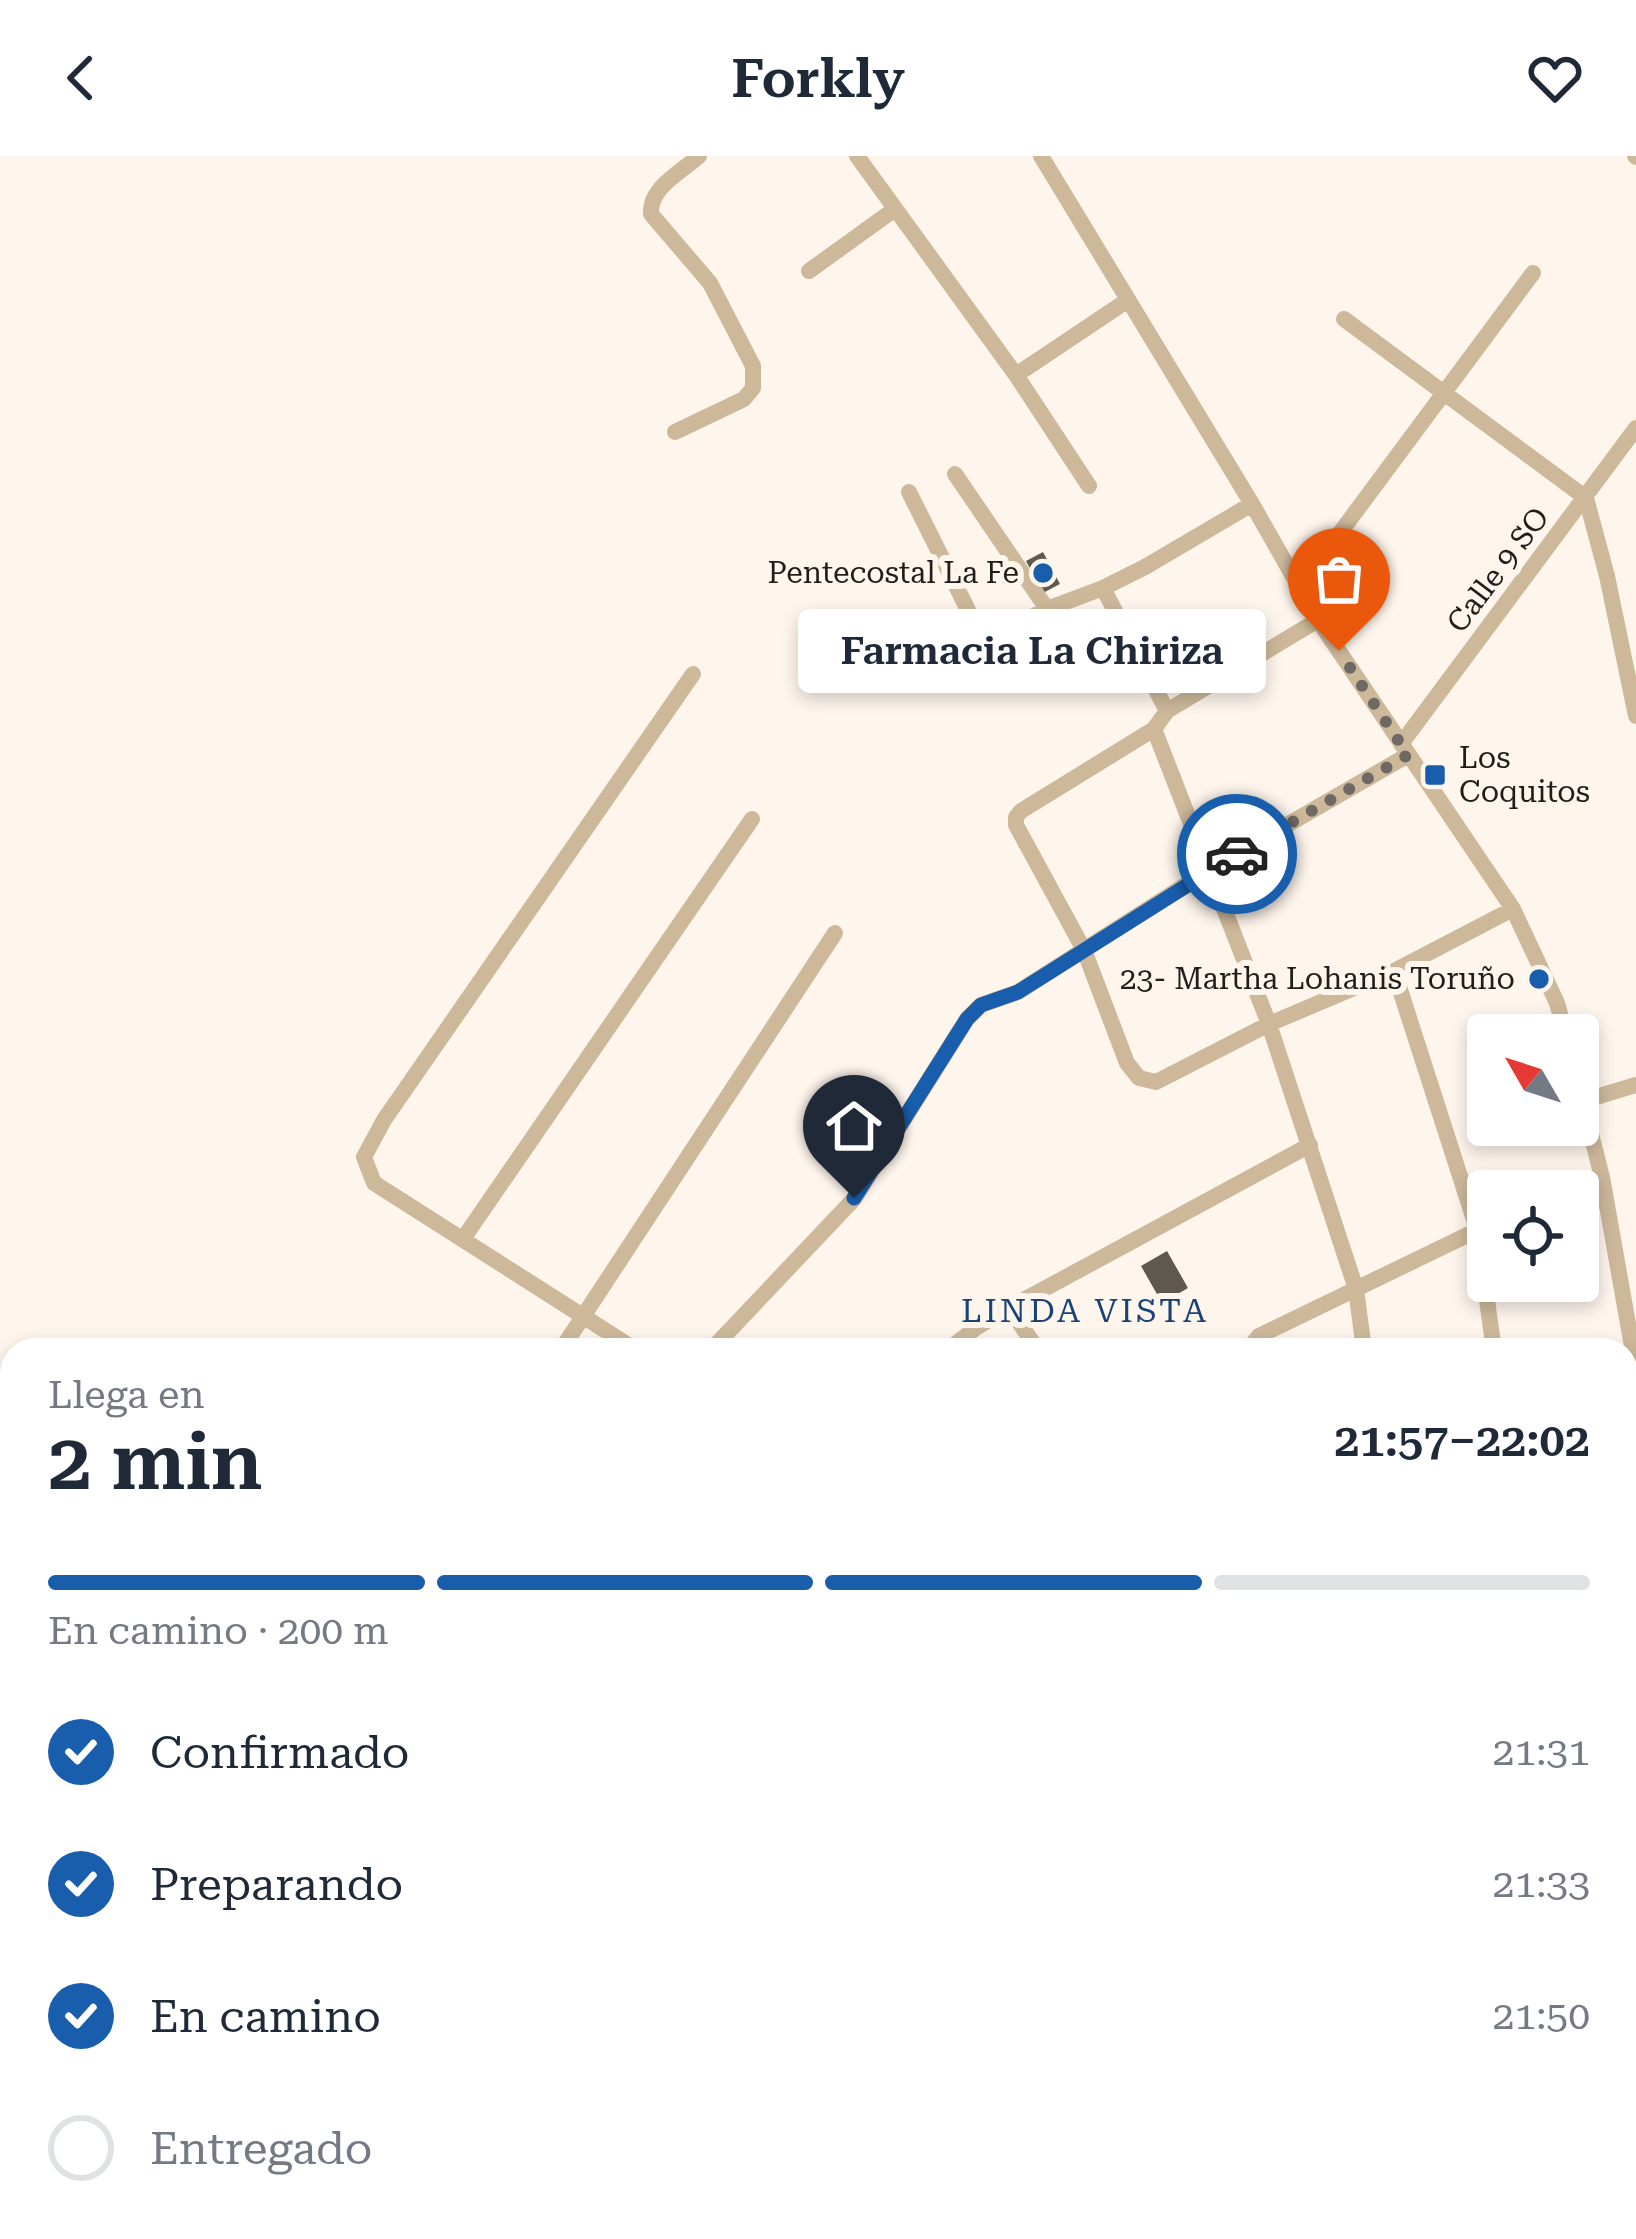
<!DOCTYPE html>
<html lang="es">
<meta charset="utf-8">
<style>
:root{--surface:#fff;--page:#f2f2f3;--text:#1f2937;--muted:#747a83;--line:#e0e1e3;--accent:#195dad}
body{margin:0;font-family:"Roboto Serif",serif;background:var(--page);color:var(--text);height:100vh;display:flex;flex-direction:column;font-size:45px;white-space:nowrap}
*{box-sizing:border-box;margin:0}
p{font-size:39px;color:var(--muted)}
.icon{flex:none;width:66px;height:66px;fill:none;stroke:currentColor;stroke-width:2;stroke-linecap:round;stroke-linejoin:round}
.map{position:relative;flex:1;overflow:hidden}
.details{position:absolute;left:0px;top:1182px;width:1638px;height:903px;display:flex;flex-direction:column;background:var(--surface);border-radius:36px 36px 0 0;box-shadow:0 6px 18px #0003}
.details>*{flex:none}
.needle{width:78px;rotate:309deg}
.fabs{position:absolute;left:1467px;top:858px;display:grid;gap:24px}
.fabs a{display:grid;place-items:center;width:132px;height:132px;border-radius:12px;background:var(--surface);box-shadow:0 6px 18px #0003;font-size:60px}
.pin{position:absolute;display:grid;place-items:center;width:102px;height:102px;color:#fff;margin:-123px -51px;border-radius:50% 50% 50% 0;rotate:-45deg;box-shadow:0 0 12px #0007}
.pin .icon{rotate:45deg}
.courier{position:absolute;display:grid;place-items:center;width:120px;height:120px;margin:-60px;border:9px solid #195dad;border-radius:50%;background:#fff;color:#222;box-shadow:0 3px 15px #0007}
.bubble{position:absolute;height:84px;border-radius:12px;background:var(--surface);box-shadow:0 6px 18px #0003;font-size:39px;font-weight:600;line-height:84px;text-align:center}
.head em{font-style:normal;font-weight:600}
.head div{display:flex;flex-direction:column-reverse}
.head{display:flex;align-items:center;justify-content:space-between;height:204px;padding:0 48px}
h1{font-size:78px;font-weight:600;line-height:90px}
.bar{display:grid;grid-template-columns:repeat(4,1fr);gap:18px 12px;align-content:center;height:144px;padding:0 48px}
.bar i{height:15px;border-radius:9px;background:var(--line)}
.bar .active{background:var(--accent)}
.bar p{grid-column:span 4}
ol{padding:0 48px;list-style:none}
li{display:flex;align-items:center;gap:36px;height:132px}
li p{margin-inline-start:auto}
li .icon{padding:12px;border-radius:50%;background:var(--accent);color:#fff;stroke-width:4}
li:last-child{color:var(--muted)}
li i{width:66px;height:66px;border:6px solid var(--line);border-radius:50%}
header{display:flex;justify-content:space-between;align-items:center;height:156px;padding:0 48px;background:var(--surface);font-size:54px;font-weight:600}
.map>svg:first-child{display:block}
.water{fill:#ce9e57}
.building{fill:#5d5850}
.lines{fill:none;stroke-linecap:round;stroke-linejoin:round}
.street{stroke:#cdb89a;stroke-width:16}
.done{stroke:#6e6964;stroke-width:12;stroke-dasharray:0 21.6}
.route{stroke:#195dad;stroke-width:15}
.poi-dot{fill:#195dad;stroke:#fef6ed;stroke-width:4.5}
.labels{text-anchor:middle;stroke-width:12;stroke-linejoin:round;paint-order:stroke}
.street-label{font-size:30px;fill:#201d1a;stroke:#fef6ed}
.poi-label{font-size:30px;fill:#201d1a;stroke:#fef6ed;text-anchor:end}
.neighbourhood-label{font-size:33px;letter-spacing:3px;fill:#194276;stroke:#fef6ed}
</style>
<header><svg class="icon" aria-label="back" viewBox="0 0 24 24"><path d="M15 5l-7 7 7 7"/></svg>Forkly<svg class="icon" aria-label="heart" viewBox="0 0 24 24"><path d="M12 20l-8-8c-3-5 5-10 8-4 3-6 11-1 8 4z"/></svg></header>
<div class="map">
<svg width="1636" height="2083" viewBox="0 0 1636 2083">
<rect width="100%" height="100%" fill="#fef6ed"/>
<path class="water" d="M513,2073h96l4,10h-97z"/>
<path class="building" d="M1043,396l17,32 -17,9 -17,-32z
M1167,1095l21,37 -26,15 -21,-37z"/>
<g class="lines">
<path class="street" d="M857,0l159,219 73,111
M1041,0l211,348 66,116 195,289 44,94 9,32
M1635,0l1,1
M809,115l86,-62
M1344,163l242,179 21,78 29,140
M1016,219l112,-75
M675,276l69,-33 9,-11v-22l-43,-83 -59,-69c-2,-26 30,-42 48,-58
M955,318l92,135
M909,336l75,150
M1103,432l64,123
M1299,432l234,-315
M1318,464l-151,91 -13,18 -133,82 -5,6v8l68,125 43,113 12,15 17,4 113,-58 125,-53 119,-62
M911,524l136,-71 56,-21 42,-21 107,-63
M1154,573l115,295 87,265 8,61
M1401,588l235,-316
M1394,815l83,258 17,121
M1578,927l24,94 34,192
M1583,945l53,-16
M1567,1035l35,-14
M463,1083l289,-420
M1009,1152l29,42
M561,1194l274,-417
M636,1194l-262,-167 -10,-26 20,-37 309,-446
M711,1194l143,-151 113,-180 14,-14 37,-13 191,-122 199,-115
M948,1194l29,-23 32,-19 301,-163
M1248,1194l11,-14 229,-111
M1626,1275l10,-5
M1626,1630l10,-5
M1626,1799l10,-6
M0,1864l12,9
M0,2041l12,9
M43,2073l14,10
M271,2073l12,10
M460,2073l9,10
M945,2073l14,10
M78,2083l8,-10
M1108,2083l8,-10
M1153,2083l4,-10"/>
</g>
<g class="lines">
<path class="done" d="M1237,698l171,-99 -69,-104"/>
<path class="route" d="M854,1042l113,-179 14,-14 37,-13 219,-138"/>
</g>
<g class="poi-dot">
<circle cx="1043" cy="417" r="12"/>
<rect x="1423" y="607" width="24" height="24" rx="6"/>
<circle cx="1539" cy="823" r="12"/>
</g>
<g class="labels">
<g class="street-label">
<text transform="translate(1498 414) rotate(-53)" y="10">Calle 9 SO</text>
</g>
<g class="poi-label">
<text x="1019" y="427">Pentecostal La Fe</text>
<text x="1459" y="612" text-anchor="start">Los<tspan x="1459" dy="34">Coquitos</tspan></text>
<text x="1515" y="833">23- Martha Lohanis Toruño</text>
</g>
<g class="neighbourhood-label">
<text x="1085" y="1166">LINDA VISTA</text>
</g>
</g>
</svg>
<div class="fabs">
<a><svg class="needle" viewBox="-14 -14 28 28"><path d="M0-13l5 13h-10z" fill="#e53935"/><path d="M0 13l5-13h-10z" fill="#747a83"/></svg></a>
<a><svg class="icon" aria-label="locate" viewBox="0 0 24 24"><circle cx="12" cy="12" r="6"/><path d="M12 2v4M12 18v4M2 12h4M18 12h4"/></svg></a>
</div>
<div class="pin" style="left:1339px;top:495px;background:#ea580c"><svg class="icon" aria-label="bag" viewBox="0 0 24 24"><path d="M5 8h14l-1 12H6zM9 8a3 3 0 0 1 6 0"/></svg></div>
<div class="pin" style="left:854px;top:1042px;background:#1f2937"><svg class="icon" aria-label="home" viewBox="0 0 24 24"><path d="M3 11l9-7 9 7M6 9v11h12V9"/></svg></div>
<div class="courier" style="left:1237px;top:698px"><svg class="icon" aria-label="car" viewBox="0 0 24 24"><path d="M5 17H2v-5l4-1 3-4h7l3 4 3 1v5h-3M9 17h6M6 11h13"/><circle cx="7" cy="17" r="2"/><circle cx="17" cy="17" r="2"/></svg></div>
<div class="bubble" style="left:798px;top:453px;width:468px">Farmacia La Chiriza</div>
<section class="details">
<div class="head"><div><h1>2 min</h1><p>Llega en</p></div><em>21:57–22:02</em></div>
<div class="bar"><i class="active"></i><i class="active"></i><i class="active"></i><i></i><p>En camino · 200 m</p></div>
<ol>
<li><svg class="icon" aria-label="check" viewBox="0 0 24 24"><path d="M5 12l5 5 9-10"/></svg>Confirmado<p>21:31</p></li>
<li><svg class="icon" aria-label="check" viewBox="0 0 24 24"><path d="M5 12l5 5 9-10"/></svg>Preparando<p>21:33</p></li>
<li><svg class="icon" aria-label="check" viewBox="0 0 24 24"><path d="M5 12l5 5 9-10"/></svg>En camino<p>21:50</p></li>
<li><i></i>Entregado</li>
</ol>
</section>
</div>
